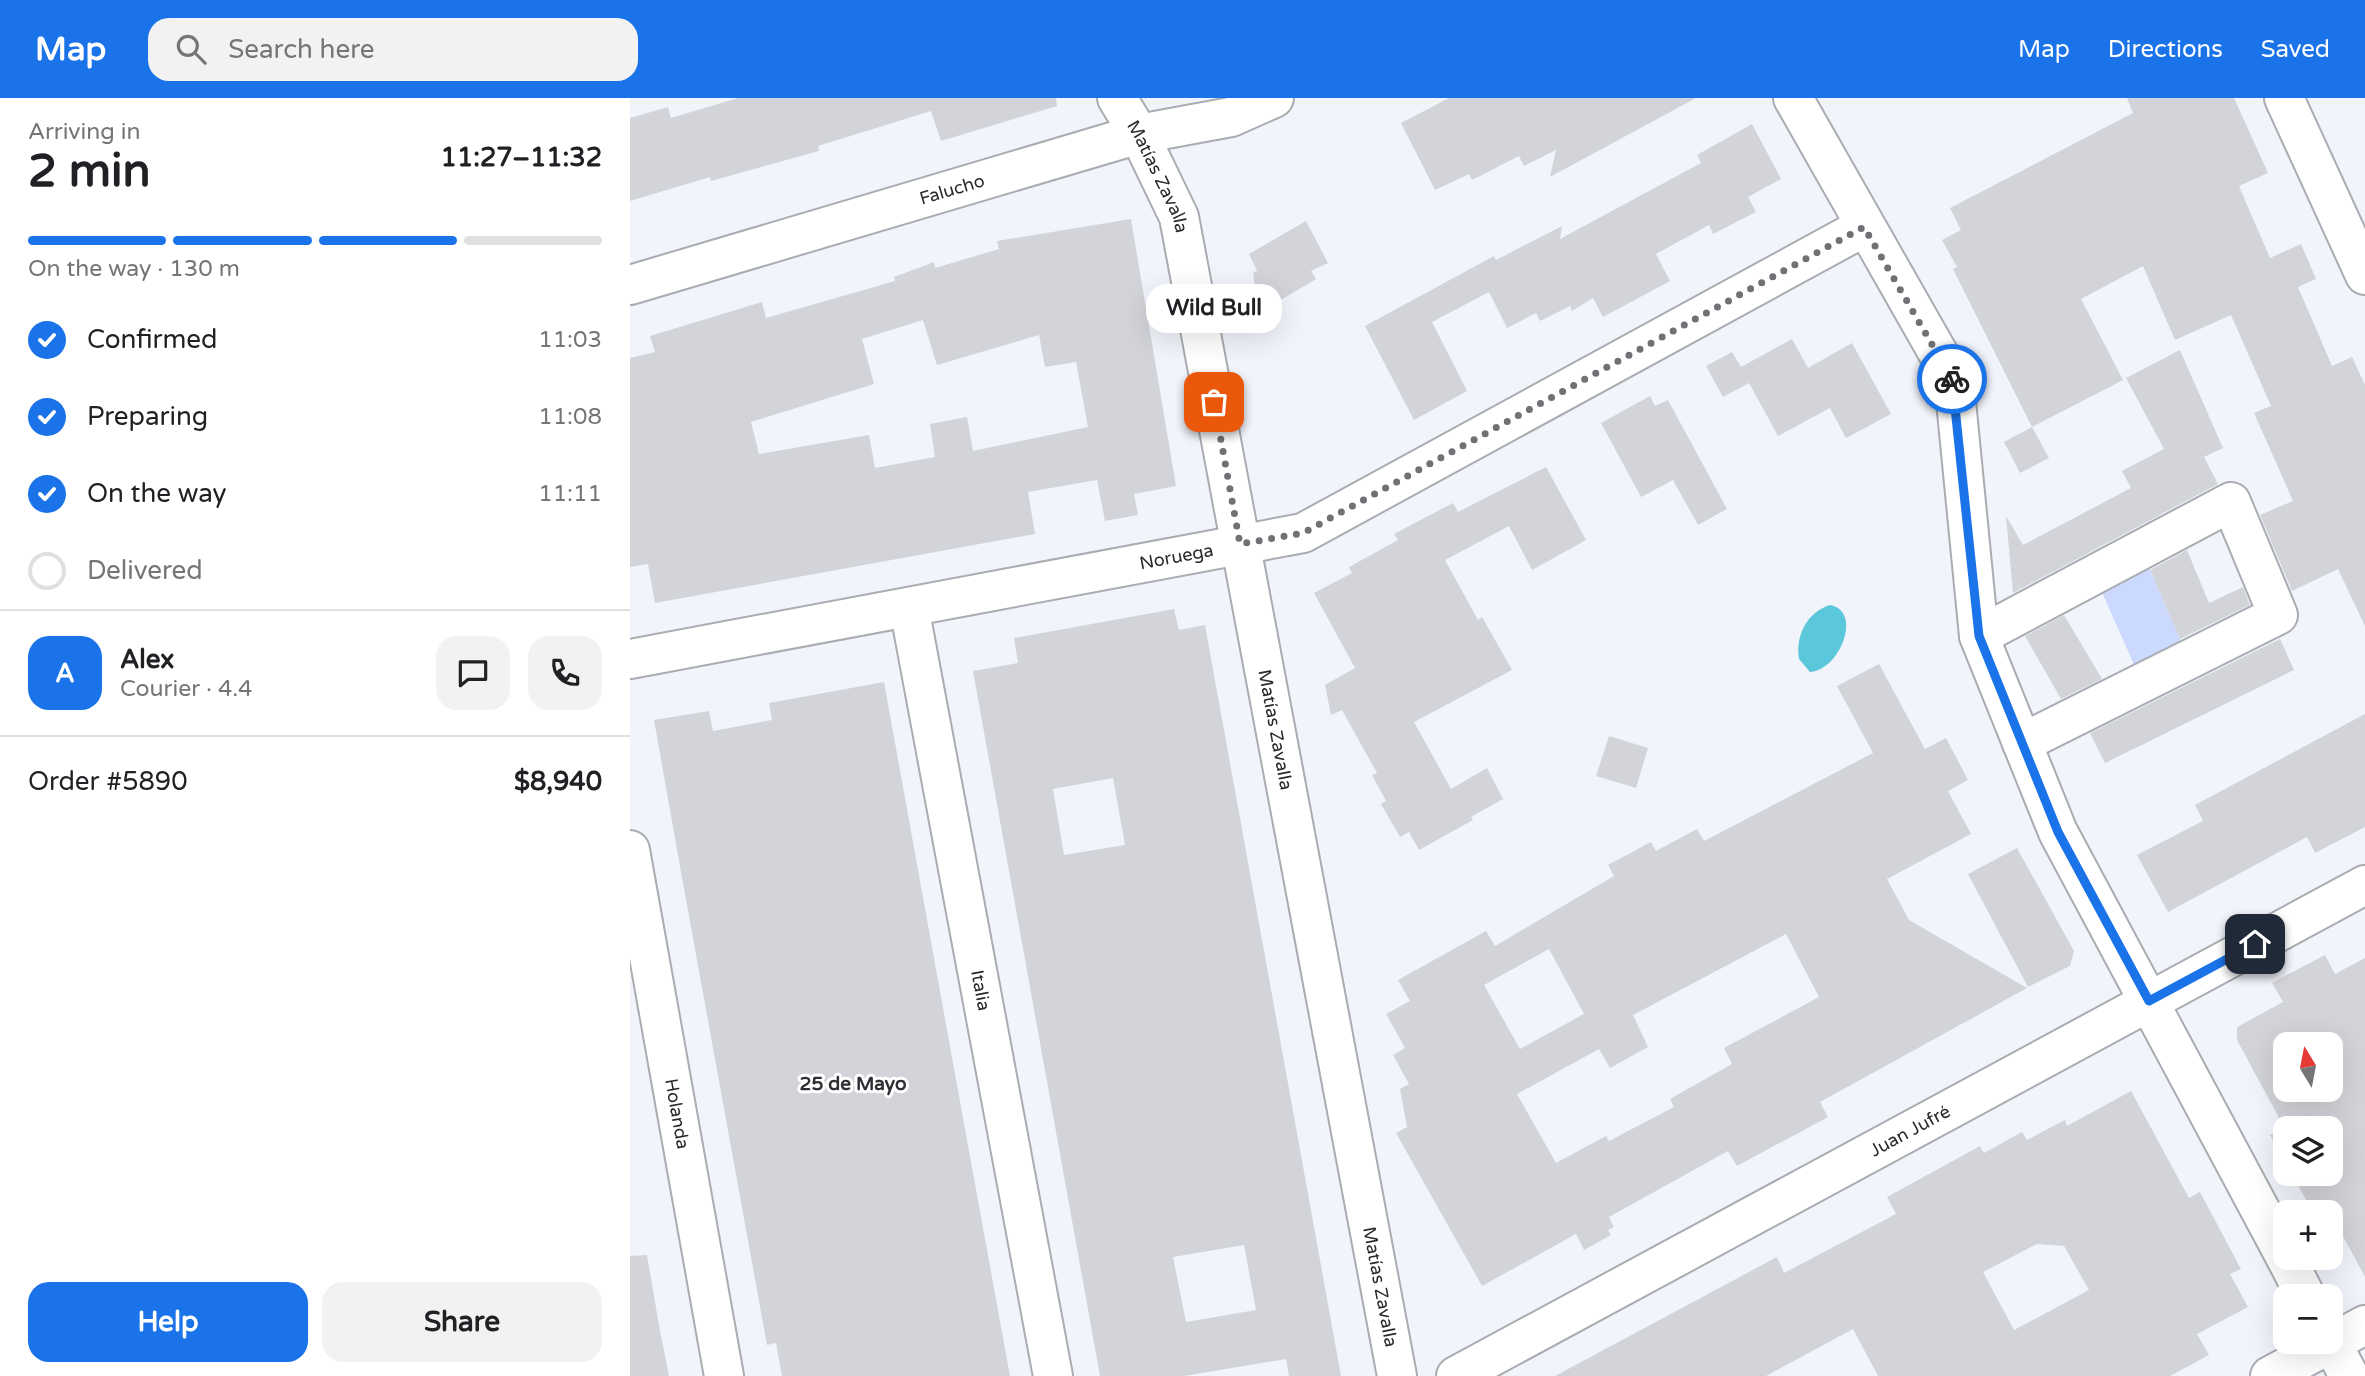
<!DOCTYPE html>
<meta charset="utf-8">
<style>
:root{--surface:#fff;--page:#f2f2f2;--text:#202124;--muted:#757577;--line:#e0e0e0;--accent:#1a73e8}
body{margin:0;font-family:"Varela Round",sans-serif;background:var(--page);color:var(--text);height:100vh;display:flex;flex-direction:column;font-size:26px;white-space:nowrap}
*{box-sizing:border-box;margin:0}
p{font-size:23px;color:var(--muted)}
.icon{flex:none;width:38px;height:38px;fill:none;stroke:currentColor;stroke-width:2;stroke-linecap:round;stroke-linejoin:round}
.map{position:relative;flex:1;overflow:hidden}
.panel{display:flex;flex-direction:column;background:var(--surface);width:630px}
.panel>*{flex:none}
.needle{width:46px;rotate:350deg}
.tools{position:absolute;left:1643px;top:934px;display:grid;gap:14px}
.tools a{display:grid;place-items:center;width:70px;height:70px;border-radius:14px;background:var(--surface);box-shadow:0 7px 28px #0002;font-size:35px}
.pin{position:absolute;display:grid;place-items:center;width:60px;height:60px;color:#fff;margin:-30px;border-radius:14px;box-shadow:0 4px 10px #0006}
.courier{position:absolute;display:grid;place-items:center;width:70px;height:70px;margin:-35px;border:5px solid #1a73e8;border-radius:50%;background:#fff;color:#222;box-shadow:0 2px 9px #0007}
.bubble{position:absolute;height:49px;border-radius:21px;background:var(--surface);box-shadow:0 7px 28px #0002;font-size:23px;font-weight:700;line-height:49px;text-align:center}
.overview em{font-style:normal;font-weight:700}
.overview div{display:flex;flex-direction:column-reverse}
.overview{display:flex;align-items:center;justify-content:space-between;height:119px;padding:0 28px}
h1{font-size:46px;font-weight:700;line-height:52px}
.bar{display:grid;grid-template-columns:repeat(4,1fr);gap:10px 7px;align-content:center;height:84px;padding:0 28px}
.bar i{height:9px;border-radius:5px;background:var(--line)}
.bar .selected{background:var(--accent)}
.bar p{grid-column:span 4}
.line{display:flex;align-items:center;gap:18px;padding:0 28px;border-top:2px solid var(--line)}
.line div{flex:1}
.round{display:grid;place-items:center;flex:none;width:74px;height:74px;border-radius:21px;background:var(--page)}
ol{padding:0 28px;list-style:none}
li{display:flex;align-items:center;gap:21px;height:77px}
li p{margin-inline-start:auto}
li .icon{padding:7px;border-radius:50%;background:var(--accent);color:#fff;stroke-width:4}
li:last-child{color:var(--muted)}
li i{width:38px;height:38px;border:4px solid var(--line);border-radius:50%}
.primary-button{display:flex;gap:14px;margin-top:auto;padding:14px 28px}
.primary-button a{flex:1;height:80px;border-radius:21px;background:var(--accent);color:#fff;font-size:28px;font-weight:700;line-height:80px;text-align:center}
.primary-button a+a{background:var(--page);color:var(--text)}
header{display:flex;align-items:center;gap:42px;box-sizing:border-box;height:98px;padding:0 35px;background:var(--accent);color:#fff}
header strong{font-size:33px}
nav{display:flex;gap:38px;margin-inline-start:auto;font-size:24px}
.search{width:490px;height:63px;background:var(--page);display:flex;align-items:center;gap:18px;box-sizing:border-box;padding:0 24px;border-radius:21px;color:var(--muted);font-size:26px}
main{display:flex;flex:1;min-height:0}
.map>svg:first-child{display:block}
.green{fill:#ccd9fe}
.water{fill:#5ac7db}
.building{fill:#d2d4da;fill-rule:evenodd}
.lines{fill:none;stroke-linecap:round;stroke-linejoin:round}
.minor-casing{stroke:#a9acb1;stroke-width:42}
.minor{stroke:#fff;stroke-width:38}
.done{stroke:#6f7174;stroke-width:7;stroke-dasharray:0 12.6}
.route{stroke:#1a73e8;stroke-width:9}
.labels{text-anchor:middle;stroke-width:6;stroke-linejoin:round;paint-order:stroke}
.street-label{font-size:18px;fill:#292a2c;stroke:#fff}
.neighbourhood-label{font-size:19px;font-weight:bold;fill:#2d2f33;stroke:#fff}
</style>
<header>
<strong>Map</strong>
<div class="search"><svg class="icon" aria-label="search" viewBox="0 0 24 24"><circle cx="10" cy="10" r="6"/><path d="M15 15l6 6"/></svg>Search here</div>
<nav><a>Map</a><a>Directions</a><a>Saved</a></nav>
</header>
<main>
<section class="panel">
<div class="overview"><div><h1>2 min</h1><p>Arriving in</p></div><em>11:27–11:32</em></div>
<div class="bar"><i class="selected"></i><i class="selected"></i><i class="selected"></i><i></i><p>On the way · 130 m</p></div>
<ol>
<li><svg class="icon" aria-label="check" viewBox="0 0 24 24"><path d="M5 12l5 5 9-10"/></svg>Confirmed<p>11:03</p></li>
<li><svg class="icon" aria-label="check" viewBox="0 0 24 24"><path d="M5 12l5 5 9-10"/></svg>Preparing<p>11:08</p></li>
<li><svg class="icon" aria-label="check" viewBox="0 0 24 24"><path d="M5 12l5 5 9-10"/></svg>On the way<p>11:11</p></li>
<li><i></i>Delivered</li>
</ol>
<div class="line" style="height:126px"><b class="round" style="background:var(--accent);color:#fff">A</b><div><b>Alex</b><p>Courier · 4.4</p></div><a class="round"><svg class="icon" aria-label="chat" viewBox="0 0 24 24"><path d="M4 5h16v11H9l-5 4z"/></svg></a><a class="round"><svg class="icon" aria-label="phone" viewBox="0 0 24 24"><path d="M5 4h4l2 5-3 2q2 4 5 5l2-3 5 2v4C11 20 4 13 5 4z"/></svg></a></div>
<div class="line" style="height:91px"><div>Order #5890</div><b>$8,940</b></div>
<div class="primary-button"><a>Help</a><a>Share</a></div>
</section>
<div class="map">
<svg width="1735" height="1278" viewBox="0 0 1735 1278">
<rect width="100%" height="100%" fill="#f2f4fb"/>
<path class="green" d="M1517,465l36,83 -47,23 -36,-81z"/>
<path class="water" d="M1200,507c33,6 10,65 -20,67l-11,-13c-4,-23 8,-47 31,-54z"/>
<path class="building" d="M108,0h318l1,8 -116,35 -10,-30 -113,35 1,5 -108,30 -1,-4 -80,24v-83l38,-11 3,11z
M819,0h247l-146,79 6,-27 -32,16 -5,-10 -47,24 -3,-6 -34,16 -34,-67z
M1497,0h107l34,75 -29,13 31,72 31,-14 15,35 -18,8 34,79 20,-9 13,28v241l-27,-57 -46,22 -32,-76 33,-14 -39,-88 17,-7 -40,-91 -56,25 -32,-74 -62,33 42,81 -91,47 -79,-158 4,-2 -15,-27 19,-10 -11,-22 183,-95z
M1122,26l29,55 -33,18 8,15 -43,22 -4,-9 -53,29 14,27 -67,36 -10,-19 -21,13 -2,-5 -30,15 -4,-8 -29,15 -18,-36 -57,30 35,69 -53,29 -49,-94 129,-70 2,4 66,-34 -2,13 141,-76 -4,-8z
M501,121l45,267 -42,8 4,21 -33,6 -8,-41 -69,12 7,42 -380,69 -7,-39 -18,3v-209l25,-6 -5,-16 112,-34 4,16 129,-37 -1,-4 40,-15 1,6 64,-19 -2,-8zM293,222l14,45 102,-30 6,32 31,-5 12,65 -115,24 -6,-34 -37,7 5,33 -60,11 -6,-33 -110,19 -8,-32 123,-38 -12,-45z
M676,123l22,42 -17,8 5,8 -57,34 -6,-40 4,-2 -8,-17z
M1162,241l16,29 44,-25 39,71 -45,24 -16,-30 -52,28 -29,-53 -26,14 -17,-31 26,-14 9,15z
M1550,252l43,98 -19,9 14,27 -205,109 -7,-77 17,29 108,-57 -9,-17 42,-22 -38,-71z
M1020,298l5,10 13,-6 59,109 -29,16 -25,-45 -32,17 -40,-74z
M1402,329l17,31 -29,15 -16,-31z
M916,369l40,73 -54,30 -23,-44 -64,34 33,60 4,-3 30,53 -98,52 37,67 36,-21 16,31 -32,18 2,3 -54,30 -10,-18 -9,5 -19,-33 5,-3 -14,-26 5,-2 -35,-63 -11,5 -6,-30 30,-17 -41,-75 38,-20 -3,-6 49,-27 -4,-6 59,-31 5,9z
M1557,452l22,53 34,-16 7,18 -70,34 -30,-69z
M544,511l5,21 26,-5 136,751h-52l-3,-17 -102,17h-84l-127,-705 45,-8 -4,-25zM483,680l12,67 -61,10 -11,-66zM614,1147l12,65 -70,12 -13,-65z
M1434,517l38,64 -41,20 -36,-63z
M1650,541l14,31 -189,93 -15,-30z
M1249,566l46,85 21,-11 22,42 -20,11 23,43 -84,45 22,41 118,68 -207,114 8,15 -91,49 -9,-15 -119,66 5,10 -6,3 3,5 -27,15 -8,-16 -94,52 -86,-153 11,-6 -7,-38 9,-5 -16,-29 12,-7 -19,-34 24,-13 -12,-21 88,-49 9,15 119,-70 -6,-11 43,-23 5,9 41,-22 7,12 169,-88 -36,-67zM1156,836l33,63 -95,51 8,16 -62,35 4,8 -65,34 -3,-5 -50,27 -39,-69 82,-45 11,19 38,-21 -15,-32zM919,851l35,65 -64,35 -36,-64z
M254,584l75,414 51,280h-228l-6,-33 -9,2 -86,-473 -27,-152 55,-9 4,20 59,-11 -3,-17z
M1735,616v113l-50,26 -8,-16 -139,75 -31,-57 66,-34 -8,-16z
M979,638l39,12 -12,40 -40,-12z
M1387,750l57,103 -4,15 -42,21 -60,-113z
M1695,857l10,19 30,-16v319l-28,-52 -6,3v-15h-18l-21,-39h39v-45h-45v35l-16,-29 14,-8 -47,-87v-13l46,-25 -11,-19zM1656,947h45v45h-45z
M1501,993l58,107 11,-6 41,77 -11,5 18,33 -51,27 12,21 -39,21h-292l-25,-47 -87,47h-211l222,-119 7,16 112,-59 -9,-17 93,-51 4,7 38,-21 5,8 38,-20 2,6zM1407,1146l27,2 25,44 -75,40 -31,-58z
M17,1157l13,76 9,45h-39v-120z"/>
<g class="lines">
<defs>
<g id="minor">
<path id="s1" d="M487,0l22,36 40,83 218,1159"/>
<path d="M1163,0l161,283 25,255 79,196 228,426"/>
<path d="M1654,0l81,177"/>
<path id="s2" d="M0,187l509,-151 92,-17 43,-19"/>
<path id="s3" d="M279,509l144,769"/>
<path d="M1349,538l252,-134 47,113 -256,128"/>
<path id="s4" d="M0,561l673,-126 561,-306"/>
<path id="s5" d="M0,752l94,526"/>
<path d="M1656,1160l20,39"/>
<path d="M1701,1244l18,34"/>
<path id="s6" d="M826,1278l909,-491"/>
<path d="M1640,1278l95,-51"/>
</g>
</defs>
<use href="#minor" class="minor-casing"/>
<use href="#minor" class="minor"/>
</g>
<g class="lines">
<path class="done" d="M584,304l26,142 63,-11 561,-306 88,152"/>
<path class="route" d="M1322,281l27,257 79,196 91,169 106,-57"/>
</g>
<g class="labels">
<g class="street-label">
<text dy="6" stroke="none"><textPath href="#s1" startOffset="89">Matías Zavalla</textPath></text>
<text dy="6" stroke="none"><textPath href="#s2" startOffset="336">Falucho</textPath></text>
<text dy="6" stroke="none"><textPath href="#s4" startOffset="556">Noruega</textPath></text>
<text dy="6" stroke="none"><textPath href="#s1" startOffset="656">Matías Zavalla</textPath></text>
<text dy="6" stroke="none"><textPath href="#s3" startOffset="390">Italia</textPath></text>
<text dy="6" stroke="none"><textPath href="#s5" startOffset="268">Holanda</textPath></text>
<text dy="6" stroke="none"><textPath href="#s6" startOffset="516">Juan Jufré</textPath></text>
<text dy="6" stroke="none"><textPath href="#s1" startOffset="1223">Matías Zavalla</textPath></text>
</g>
<g class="neighbourhood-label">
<text x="223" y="992">25 de Mayo</text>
</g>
</g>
</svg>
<div class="tools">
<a><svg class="needle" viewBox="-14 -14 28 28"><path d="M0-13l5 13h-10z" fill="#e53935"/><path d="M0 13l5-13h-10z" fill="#757577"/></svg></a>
<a><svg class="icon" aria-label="layers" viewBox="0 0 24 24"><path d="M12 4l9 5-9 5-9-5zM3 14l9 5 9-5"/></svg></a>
<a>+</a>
<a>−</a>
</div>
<div class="pin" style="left:584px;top:304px;background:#ea580c"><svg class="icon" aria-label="bag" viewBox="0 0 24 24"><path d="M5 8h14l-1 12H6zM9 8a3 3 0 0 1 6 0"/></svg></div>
<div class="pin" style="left:1625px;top:846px;background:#1f2937"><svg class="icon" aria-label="home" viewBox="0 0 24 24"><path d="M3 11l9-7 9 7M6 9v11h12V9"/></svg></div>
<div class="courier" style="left:1322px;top:281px"><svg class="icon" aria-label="bike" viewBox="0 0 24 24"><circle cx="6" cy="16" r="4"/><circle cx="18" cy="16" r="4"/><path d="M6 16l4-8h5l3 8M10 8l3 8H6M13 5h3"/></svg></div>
<div class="bubble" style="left:516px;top:186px;width:136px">Wild Bull</div>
</div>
</main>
